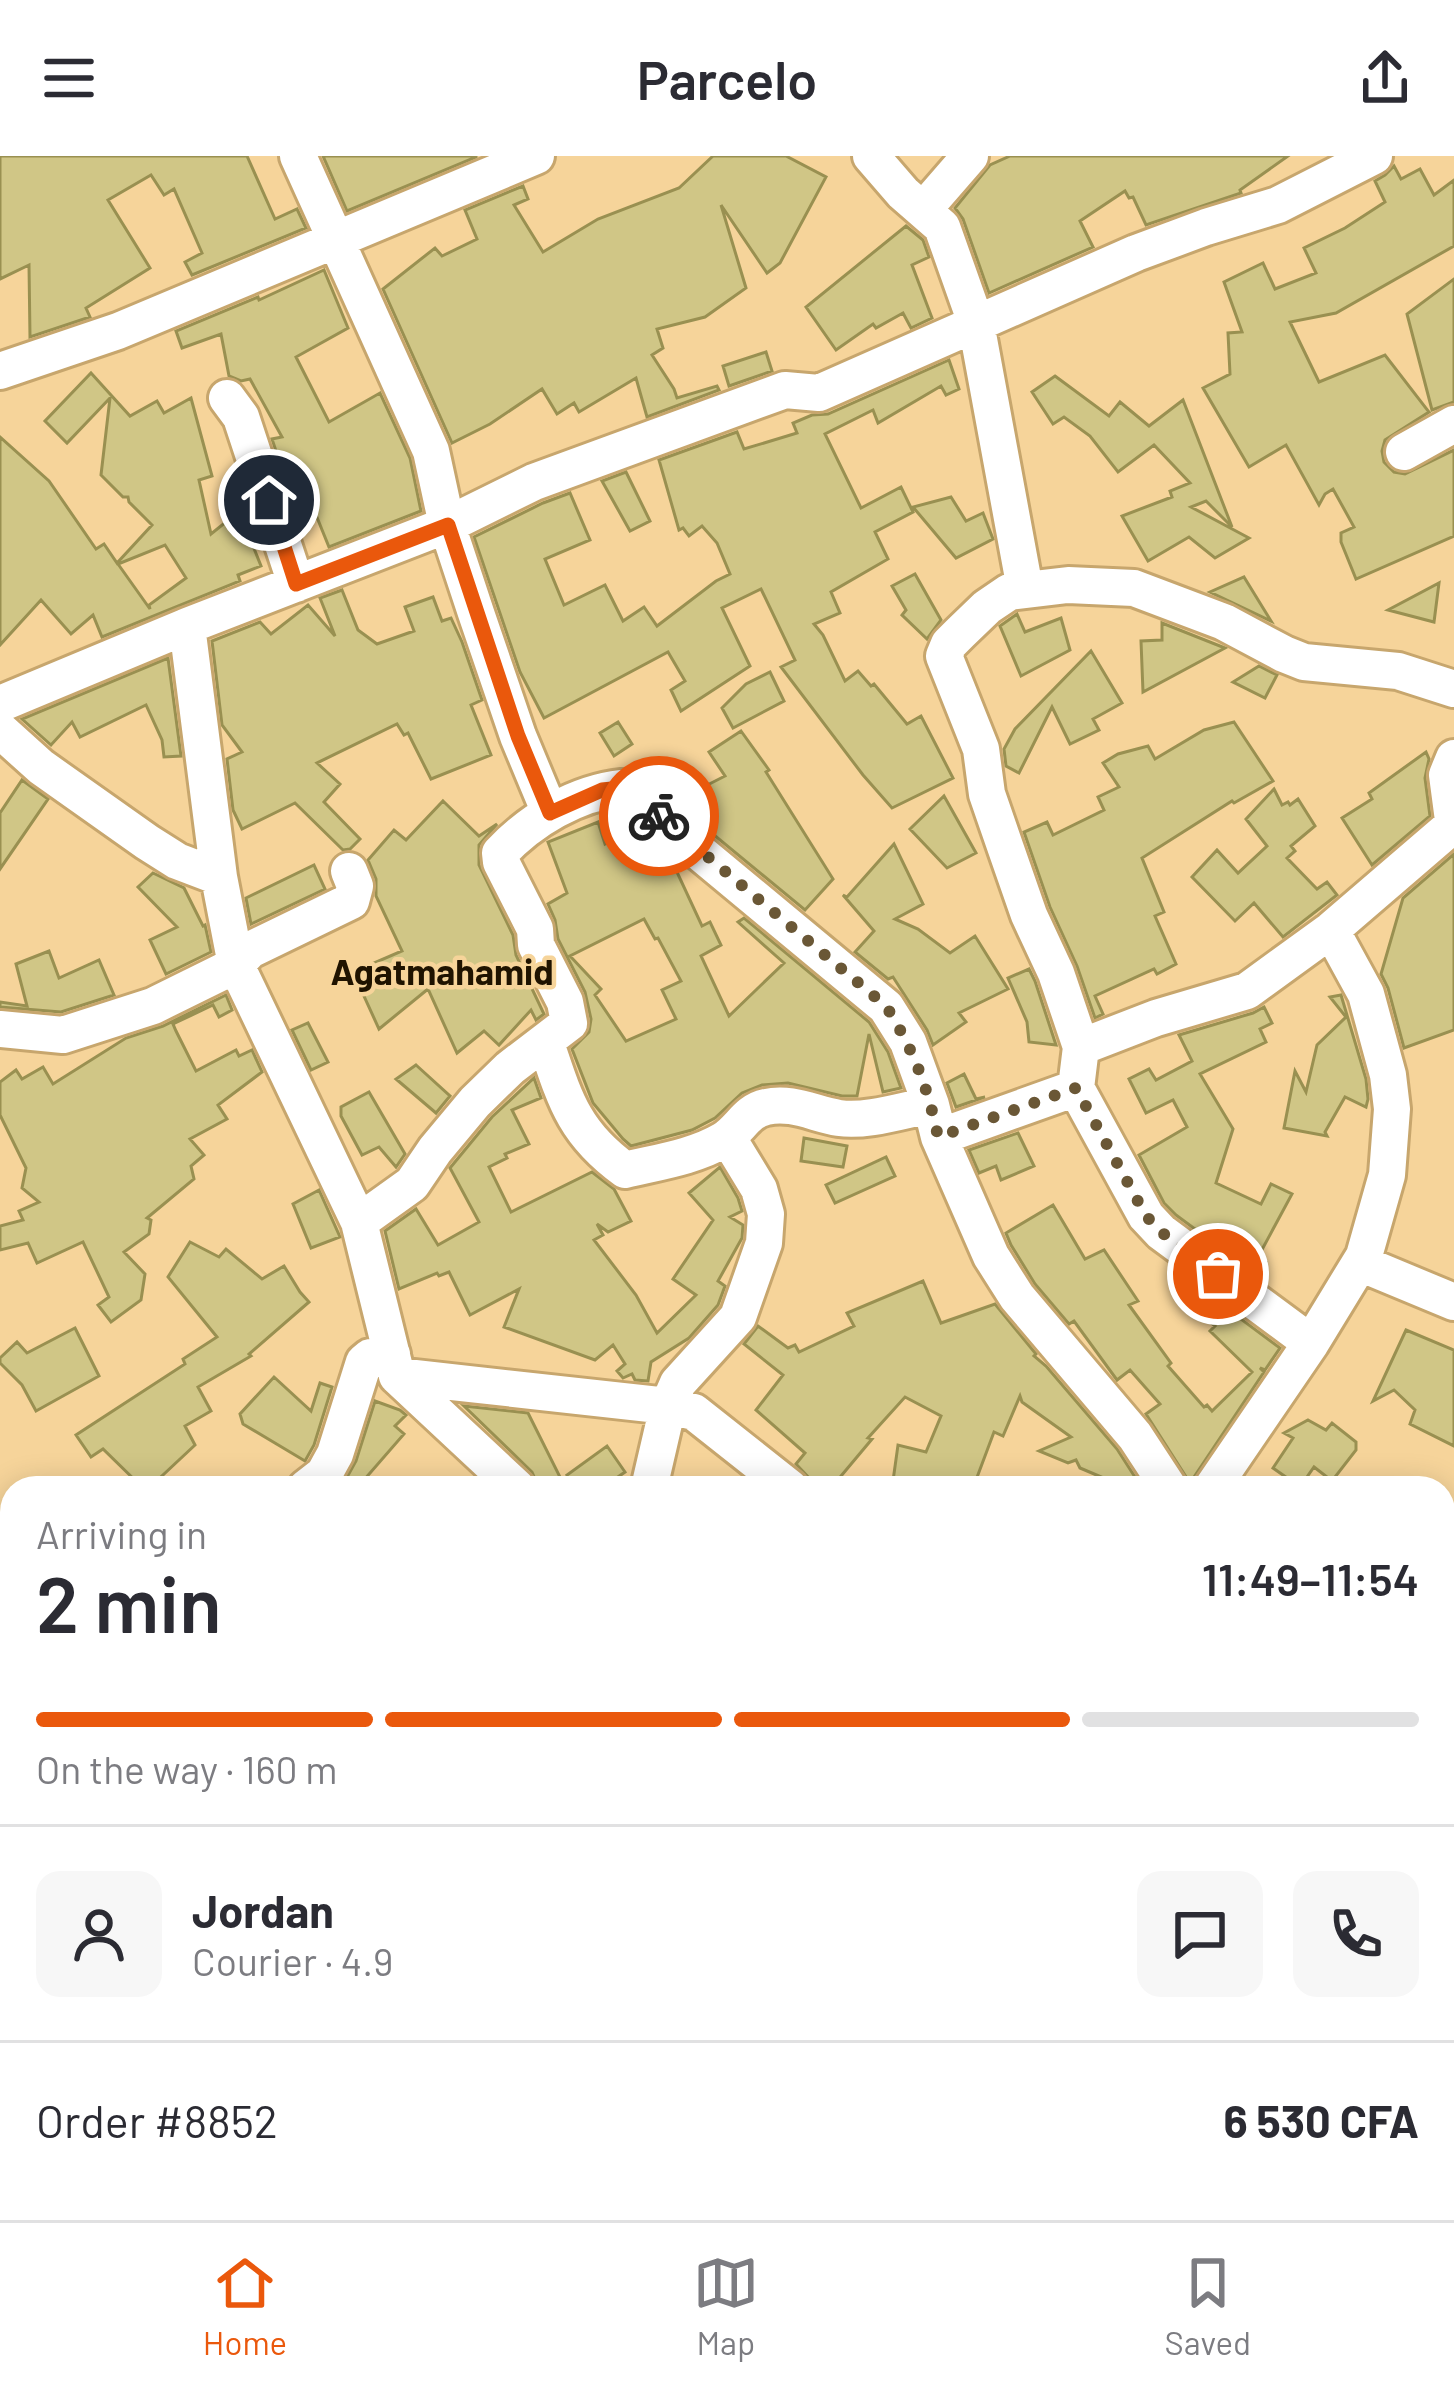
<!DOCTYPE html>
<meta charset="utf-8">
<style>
:root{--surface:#fff;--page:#f7f7f7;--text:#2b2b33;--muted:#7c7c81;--line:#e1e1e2;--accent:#ea580c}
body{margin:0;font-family:Barlow,sans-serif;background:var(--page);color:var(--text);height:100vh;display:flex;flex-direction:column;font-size:45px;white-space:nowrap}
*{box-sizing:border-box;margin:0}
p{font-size:39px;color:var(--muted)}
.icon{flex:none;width:66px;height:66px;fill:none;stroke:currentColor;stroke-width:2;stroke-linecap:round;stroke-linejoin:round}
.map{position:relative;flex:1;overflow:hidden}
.panel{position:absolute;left:0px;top:1320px;width:1455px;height:744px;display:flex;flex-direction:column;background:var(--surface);border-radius:36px 36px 0 0;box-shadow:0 6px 30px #0003}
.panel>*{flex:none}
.pin{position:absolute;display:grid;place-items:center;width:102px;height:102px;color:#fff;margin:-51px;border:6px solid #fff;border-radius:50%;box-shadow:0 3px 12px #0007}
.courier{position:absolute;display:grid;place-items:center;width:120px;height:120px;margin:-60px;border:9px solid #ea580c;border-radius:50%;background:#fff;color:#222;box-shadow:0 3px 15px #0007}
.head em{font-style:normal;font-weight:600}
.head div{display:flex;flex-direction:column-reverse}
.head{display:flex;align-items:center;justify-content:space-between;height:204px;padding:0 36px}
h1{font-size:78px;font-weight:600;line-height:90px}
.bar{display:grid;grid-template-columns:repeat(4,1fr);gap:18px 12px;align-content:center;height:144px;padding:0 36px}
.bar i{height:15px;border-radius:9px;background:var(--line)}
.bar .current{background:var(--accent)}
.bar p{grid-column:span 4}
.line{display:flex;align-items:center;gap:30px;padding:0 36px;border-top:3px solid var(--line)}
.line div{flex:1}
.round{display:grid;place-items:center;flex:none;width:126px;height:126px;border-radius:24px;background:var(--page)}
header{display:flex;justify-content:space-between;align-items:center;height:156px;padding:0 36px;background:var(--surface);font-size:54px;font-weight:600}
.tabs{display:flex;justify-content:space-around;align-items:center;height:168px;border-top:3px solid var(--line);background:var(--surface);font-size:33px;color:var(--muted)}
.tabs a{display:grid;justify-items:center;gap:6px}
.tabs .current{color:var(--accent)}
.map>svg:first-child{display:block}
.building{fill:#d0c686;stroke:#999051;stroke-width:3;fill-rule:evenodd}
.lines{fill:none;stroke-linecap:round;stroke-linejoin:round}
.minor-casing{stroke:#c7a66d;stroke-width:42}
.minor{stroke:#fff;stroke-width:36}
.done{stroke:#6a5736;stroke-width:12;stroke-dasharray:0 21.6}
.route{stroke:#ea580c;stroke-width:15}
.labels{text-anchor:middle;stroke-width:9;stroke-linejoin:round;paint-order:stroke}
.neighbourhood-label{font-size:36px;font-weight:bold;fill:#1f1300;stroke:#f6d49a}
</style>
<header><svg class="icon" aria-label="menu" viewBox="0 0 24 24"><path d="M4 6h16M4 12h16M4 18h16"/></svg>Parcelo<svg class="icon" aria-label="share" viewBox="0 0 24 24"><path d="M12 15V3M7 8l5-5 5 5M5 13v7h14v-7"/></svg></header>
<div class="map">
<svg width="1454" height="2064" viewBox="0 0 1454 2064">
<rect width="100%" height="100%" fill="#f6d49a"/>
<path class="building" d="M0,0h247l28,63 22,-10 9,19 -114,47 -7,-13 17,-9 -28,-64 -10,6 -13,-20 -43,25 42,68 -64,40 4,9 -60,20 -1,-72 -29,14z
M323,0h153v1l-129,54z
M713,0h73l40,21 -46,86 -13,10 -46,-68 25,83 -41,29 -48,12 6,19 -11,7 22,34 3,9 40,-12 2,4 -72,27 -11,-39 -57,34 -5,-9 -17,11 -15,-25 -52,35 -38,19 -69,-154 52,-41 7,8 35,-17 -12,-29 58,-24 5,13 -14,6 29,47 55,-33 81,-31z
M1010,0h278l-48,34 1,3 -95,32 -13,-28 -4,1 -4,-7 -45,30 13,26 -104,46 -26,-74 -8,-11 35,-43z
M1394,10l7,13 19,-10 14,26 20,-15v66l-118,67 -46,9 29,60 66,-27 44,57 -44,28 -3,11 2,11 10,10 11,2 49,-24v86l-98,43 -15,-37v-9l13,-6 -21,-38 -8,5 -6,11 -33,-60 -37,22 -46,-79 27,-14 -2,-41 14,-1 -18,-50 39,-19 12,26 41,-16 -12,-25 41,-20 40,-26 -10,-21 10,-6z
M906,70l17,14 6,17 -17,8 20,53 -21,10 -8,-15 -27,15 -3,-4 -37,26 -30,-43z
M324,114l24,58 -52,29 33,65 51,-29 30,65 11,53 -92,36 -15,-37 -16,7 -26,-78 10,-2 -32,-58 -9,2 -12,-5 -8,-42 -39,14 -6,-17 82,-34 1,3z
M1454,123v123l-22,8 -25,-96z
M766,196l6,19 -43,15 -6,-20z
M949,204l10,29 -13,6 -5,-9 -63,37 -5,-13 -48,24 36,74 40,-21 12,25 -38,20 13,27 -57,33 9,21 -26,11 9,11 22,46 13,-10 13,15 3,-2 33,40 14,-8 32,62 -61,30 -29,-33 -82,-108 14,-7 -34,-71 -39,19 28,58 -69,45 -10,-21 14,-9 -17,-29 -124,66 -24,-46 -46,-135 69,-34 27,-10 20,47 -45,19 19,46 41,-20 18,36 21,-14 13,19 59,-45 14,-7 -13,-31 -15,-17 -13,10 -6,-8 -4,2 -20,-70 78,-28 7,17 53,-16 -4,-10 19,-8 16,-1z
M91,217l39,43 27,-15 7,12 27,-15 21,78 -13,4 12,54 21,-17 17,19 12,30 -23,9 2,6 -138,56 -9,-22 -22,19 -30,-34 -41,45v-208l49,44 47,68 8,-5 13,19 35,-38 -23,-23 -1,-5h-5l-22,-22 9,-77 -43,45 -22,-22zM165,389l21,33 -37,27 1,4 -32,-45z
M1055,220l54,40 11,-14 29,24 34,-26 49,127 -26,-26 -15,6 58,31 -34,20 -26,-21 -41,24 -26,-45 50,-19 -2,-6 20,-8 -36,-38 -36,27 -28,-36 -26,-19 -11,7 -21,-32z
M626,316l24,49 -20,10 -28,-50z
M951,341l15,24 17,-8 10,26 -37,19 -43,-51z
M915,418l26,46 -14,19 -25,-24 4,-5 -14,-24z
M1244,421l27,44 -61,-29z
M1439,427l-5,39 -46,-12z
M342,434l16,40 19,14 37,-13 -9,-24 28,-10 9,24 9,-3 11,24 20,58 -11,5 20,50 -60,24 -23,-46 -4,2 -7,-11 -80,39 23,21 -16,18 36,37 -10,10 -7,1 -48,-47 -53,26 -9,-19 -6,-51 15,-7 -20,-27 -10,-84 48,-19 11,12 37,-29 27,31 -15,-38z
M1017,458l8,18 36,-14 9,32 -49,26 -21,-50z
M1162,467l63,25 -82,44 -2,-51 21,-1z
M1091,495l31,52 -29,16 6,11 -29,14 -18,-37 -33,66 -13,-7 -2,-17 11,-20z
M168,502l13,98 -17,1 -2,-17 -16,-35 -66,32 -8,-15 -21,23 -29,-26z
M1259,510l18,9 -12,23 -32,-16z
M770,516l14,29 -51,27 -11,-20 24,-24z
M618,566l14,22 -18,12 -14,-23z
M1234,566l39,59 -39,22 -2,-2 -90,57 22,54 -9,4 21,48 -19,10 -3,-5 -59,27 8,18 -8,4 -18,-52 -27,-59 -26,-75 23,-10 6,13 51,-25 -6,-13 21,-10 -16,-24 15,-9 30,-8 7,13 49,-29z
M741,575l28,39 -3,2 67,107 -28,31 -131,-108 51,-26 -16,-24z
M1426,596l3,7 -4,19 5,38 -58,49 -30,-47 30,-19 -3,-6z
M22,624l26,19 -48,70v-56z
M1274,633l8,16 6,-3 2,3 8,-6 17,27 -24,20 4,5 -8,7 30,31 10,-7 10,13 -54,42 -29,-34 -19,18 -43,-44 25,-27 21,23 29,-27 -21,-27z
M944,640l32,57 -29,15 -37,-39z
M443,645l36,35 18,-12 -18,21v20l34,70 3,20 28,59 -8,6 -5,-10 -32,35 -15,-14 -27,22 -29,-64 -49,40 -26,-57 49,-21 -26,-55v-17l-8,-19 26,-30 12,10z
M598,666l7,22 29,-17 36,30 32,69 8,-4 11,23 -20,11 28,60 55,-53 -46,-41 6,-4 125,104 19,30 13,36 -18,4 -14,-58 -12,62h-15l-54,-13 -26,2 -20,8 -27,25 -23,12 -61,16 -8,-7 -30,-36 -21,-54 17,-17 2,-13 -6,-27 -27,-53 -3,-19 -7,-16 19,-11 -19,-51zM644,763l11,20 3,-1 23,43 -19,9 14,29 -50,22 -31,-46 6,-6 -31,-33z
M894,688l29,60 -28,15 23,10 32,24 25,-17 33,53 -49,24 7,9 -33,23 -6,-15 -34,-53 -5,2 -33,-27 19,-21 -31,-36 4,2z
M1454,698v176l-50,18 -16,-60 -7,-14 22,-76z
M314,709l11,24 -74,35 -5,-26z
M153,717l31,15 19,38 2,-1 6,27 -45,22 -16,-34 27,-13 -39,-40z
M49,795l10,27 40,-18 15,35 -53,17 -61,-5v-5l27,4 -11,-42z
M1029,813l6,12 21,64 -27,-3 -2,-20 -19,-44z
M226,839l6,15 -13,7 -6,-12 -40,19 3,7 20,40 40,-21 3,6 13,-6 10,22 -44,33 9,14 -37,20 14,16 -13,11 3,13 -47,39 4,2 -2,14 -25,18 21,22 -4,26 -30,22 -13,-17 11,-8 -26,-55 -46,21 -9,-20 -28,7v-24l23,-6 -4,-9 20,-9 -17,-14 4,-20 -26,-53v-33l16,-12 6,9 21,-12 10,17 73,-46 37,-12z
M1341,839l25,84 2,20 -2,8 -21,-10 -20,35 2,4 -43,-8 11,-57 11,21 11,-47 29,-28 -16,-20z
M1264,851l8,16 -12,6 6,13 -66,32 33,55 -17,54 45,21 10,-20 21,10 -34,63 8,5 -9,13 -81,-60 -12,-12 -25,-48 48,-28 -14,-27 -27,13 -17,-34 20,-10 7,11 36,-19 -13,-26 74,-22z
M308,867l20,39 -17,8 -19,-40z
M416,909l34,31 -14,17 -40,-34z
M964,918l12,25 9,-2 -29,10 -9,-24z
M534,922l7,20 -29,12 17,34 -24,10 2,4 -18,9 22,45 81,-40 22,17 17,32 -23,11 -11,-8 6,11 -9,5 42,55 21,38 39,-38 -23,-16 40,-59 -24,-27 31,-26 18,31 4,13 -12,6 13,8 -1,13 -24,43 7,5 -7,19 -29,33 -38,24 -3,19 -13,-1 -3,-6 -9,4 -6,-7 8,-7 -12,-19 -18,15 -91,-33 15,-38 -49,26 -21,-43 -10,4 -2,-3 -38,16 -14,-58 31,-22 22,36 41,-23 -29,-54 42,-51z
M369,936l36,62 -9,13 -17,-20 -17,8 -21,-39v-9z
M1018,977l16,33 -33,14 -5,-14 -17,7 -10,-23z
M804,982l43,8 -4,21 -42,-6z
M886,1001l9,19 -60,27 -9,-18z
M319,1034l21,47 -29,11 -18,-44z
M1053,1049l32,54 19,-9 34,51 -9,4 42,58 -3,3 36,41 3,-2 5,6 40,-39 -42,-41 5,-5 -21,-18 12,-15 74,55 -15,22 -5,-2 4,4 -74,111 -44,-69 14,-10 -30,-34 -13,10 -43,-59 -5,3 -34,-40 -24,-39 -5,-12z
M190,1086l29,15 7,-8 36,30 22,-13 16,26 9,10 -60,52 2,2 -53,31 13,24 -26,15 10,19 -46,43h-6l-40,-39 -12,8 -15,-22 109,-71 -2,-5 34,-22 -49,-60z
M923,1125l18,42 54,-19 41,50 -2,2 12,10 71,83 25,39h-15l-47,-20 -4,-8 -8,3 -29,-12 32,-14 -49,-35 -2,-6 -17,40 -9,-4 -21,56h-81l6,-43 28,7 15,-36 -36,-19 -37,41 4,1 -41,49h-19l-2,-9 -14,-15 9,-11 -49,-43 27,-35 -39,-31 14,-18 30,22 7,-3 4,7 55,-26 -7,-13z
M75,1172l24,48 -63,35 -14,-26 -22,-22v-5l17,-16 10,11z
M1406,1174l48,20v96l-44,-22 5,-14 -21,-20 -21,11z
M274,1221l37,34 9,-28 12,4 -18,58 -9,16 -62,-37 -3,-10z
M375,1245l25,9 6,5 -11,11 9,8 -47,54h-16l15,-27z
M464,1250l64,7 33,66 -11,9h-11l-7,-16z
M1308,1264l18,10 6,-7 24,19v8l-24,31 -18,-14 -14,20 -27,-19 20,-30 -9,-5z
M607,1290l18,26 -23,16h-25l-10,-13z"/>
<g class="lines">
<defs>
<path id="minor" d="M298,0l133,295 16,74 29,88 42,123 32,77
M871,0l32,37 39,34 34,96 49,266
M924,53l46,-53
M0,215l118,-40 418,-175
M227,242l14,19 55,167
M1404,296l50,-28
M187,470l32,251 17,88 123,257 38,154 120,112
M0,548l187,-78 260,-101 87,-43 251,-92 34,3 317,-140 70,-26 72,-22 96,-49
M0,574l41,37 106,75 30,19 42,16
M1454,602l-7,17 7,53
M0,873l63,6 90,-29 83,-41 14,-15 101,-49 4,-15 -6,-15
M546,887c19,57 28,90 79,127 33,-8 69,-13 98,-30 17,-10 23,-29 43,-33 26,-6 48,7 73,11 29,4 64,-8 92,-13
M1081,891l75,-29 91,-27 84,-61 121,-104
M939,981l137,-49
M359,1066l53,-38 23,-34 40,-48 35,-34 59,-45 -4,-21 -29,-57 -1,-16 -34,-67 -1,-9c31,-33 76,-60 122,-65l264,219 22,35 23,63 8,32 52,119 26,41 118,139 34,52
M1360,1107l94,39
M1311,1187l-150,-111 -15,-16 -70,-128 5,-41 -25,-74 -27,-58 -23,-66 -19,-55 -6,-45 -37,-93 5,-12 11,-11 27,-26 22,-15 59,-7 66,3 90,34 60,32 20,8 94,9 56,18
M397,1220l271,30 26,6 96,76
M306,1332l18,-14 11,-20 29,-92 6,-5 22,-3
M649,1332l19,-82 10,-23 60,-66 26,-74 2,-29 -7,-25 -31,-51
M1212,1332l99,-145 53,-87 23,-81 5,-66 -4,-34 -22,-81 -35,-64
M0,1559l12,22
M1443,1693l11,-20
M1443,1820l11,8
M0,1889h12
M1443,1966l11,-2
M200,2052l3,12
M335,2052l7,12
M448,2052l13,12
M1185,2052l14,12
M1348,2052l11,12"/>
</defs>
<use href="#minor" class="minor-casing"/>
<use href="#minor" class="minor"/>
</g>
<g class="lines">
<path class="done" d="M659,660l227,190c27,43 42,81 52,131l138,-49 70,128 15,16 57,42"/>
<path class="route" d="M269,344l27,84 152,-59 70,211 32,77 52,-23 20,-2 37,28"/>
</g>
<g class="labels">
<g class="neighbourhood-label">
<text x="442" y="829">Agatmahamid</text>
</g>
</g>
</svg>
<div class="pin" style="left:1218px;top:1118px;background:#ea580c"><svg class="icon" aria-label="bag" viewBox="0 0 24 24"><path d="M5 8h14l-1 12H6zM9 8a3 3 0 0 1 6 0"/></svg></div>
<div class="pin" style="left:269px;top:344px;background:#1f2937"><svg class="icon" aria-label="home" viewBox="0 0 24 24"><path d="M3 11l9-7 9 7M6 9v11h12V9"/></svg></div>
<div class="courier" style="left:659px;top:660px"><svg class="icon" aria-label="bike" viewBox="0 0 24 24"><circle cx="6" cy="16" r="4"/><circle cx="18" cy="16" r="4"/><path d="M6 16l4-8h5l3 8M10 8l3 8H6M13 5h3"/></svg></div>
<section class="panel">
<div class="head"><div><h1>2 min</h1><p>Arriving in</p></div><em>11:49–11:54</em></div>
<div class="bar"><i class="current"></i><i class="current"></i><i class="current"></i><i></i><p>On the way · 160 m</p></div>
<div class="line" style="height:216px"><a class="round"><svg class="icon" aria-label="person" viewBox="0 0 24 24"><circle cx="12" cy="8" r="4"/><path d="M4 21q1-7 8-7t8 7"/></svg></a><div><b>Jordan</b><p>Courier · 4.9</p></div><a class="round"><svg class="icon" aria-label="chat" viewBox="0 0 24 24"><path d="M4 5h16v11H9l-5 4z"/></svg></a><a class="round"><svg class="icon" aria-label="phone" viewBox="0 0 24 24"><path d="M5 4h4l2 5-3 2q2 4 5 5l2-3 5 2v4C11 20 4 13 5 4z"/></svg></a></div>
<div class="line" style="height:156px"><div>Order #8852</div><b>6 530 CFA</b></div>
</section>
</div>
<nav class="tabs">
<a class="current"><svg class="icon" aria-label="home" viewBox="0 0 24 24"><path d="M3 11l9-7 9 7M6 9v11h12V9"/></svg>Home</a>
<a><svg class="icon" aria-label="map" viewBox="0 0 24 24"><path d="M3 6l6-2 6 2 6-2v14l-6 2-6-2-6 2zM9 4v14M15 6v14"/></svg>Map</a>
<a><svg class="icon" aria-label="saved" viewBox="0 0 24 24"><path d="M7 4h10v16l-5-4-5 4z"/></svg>Saved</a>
</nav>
